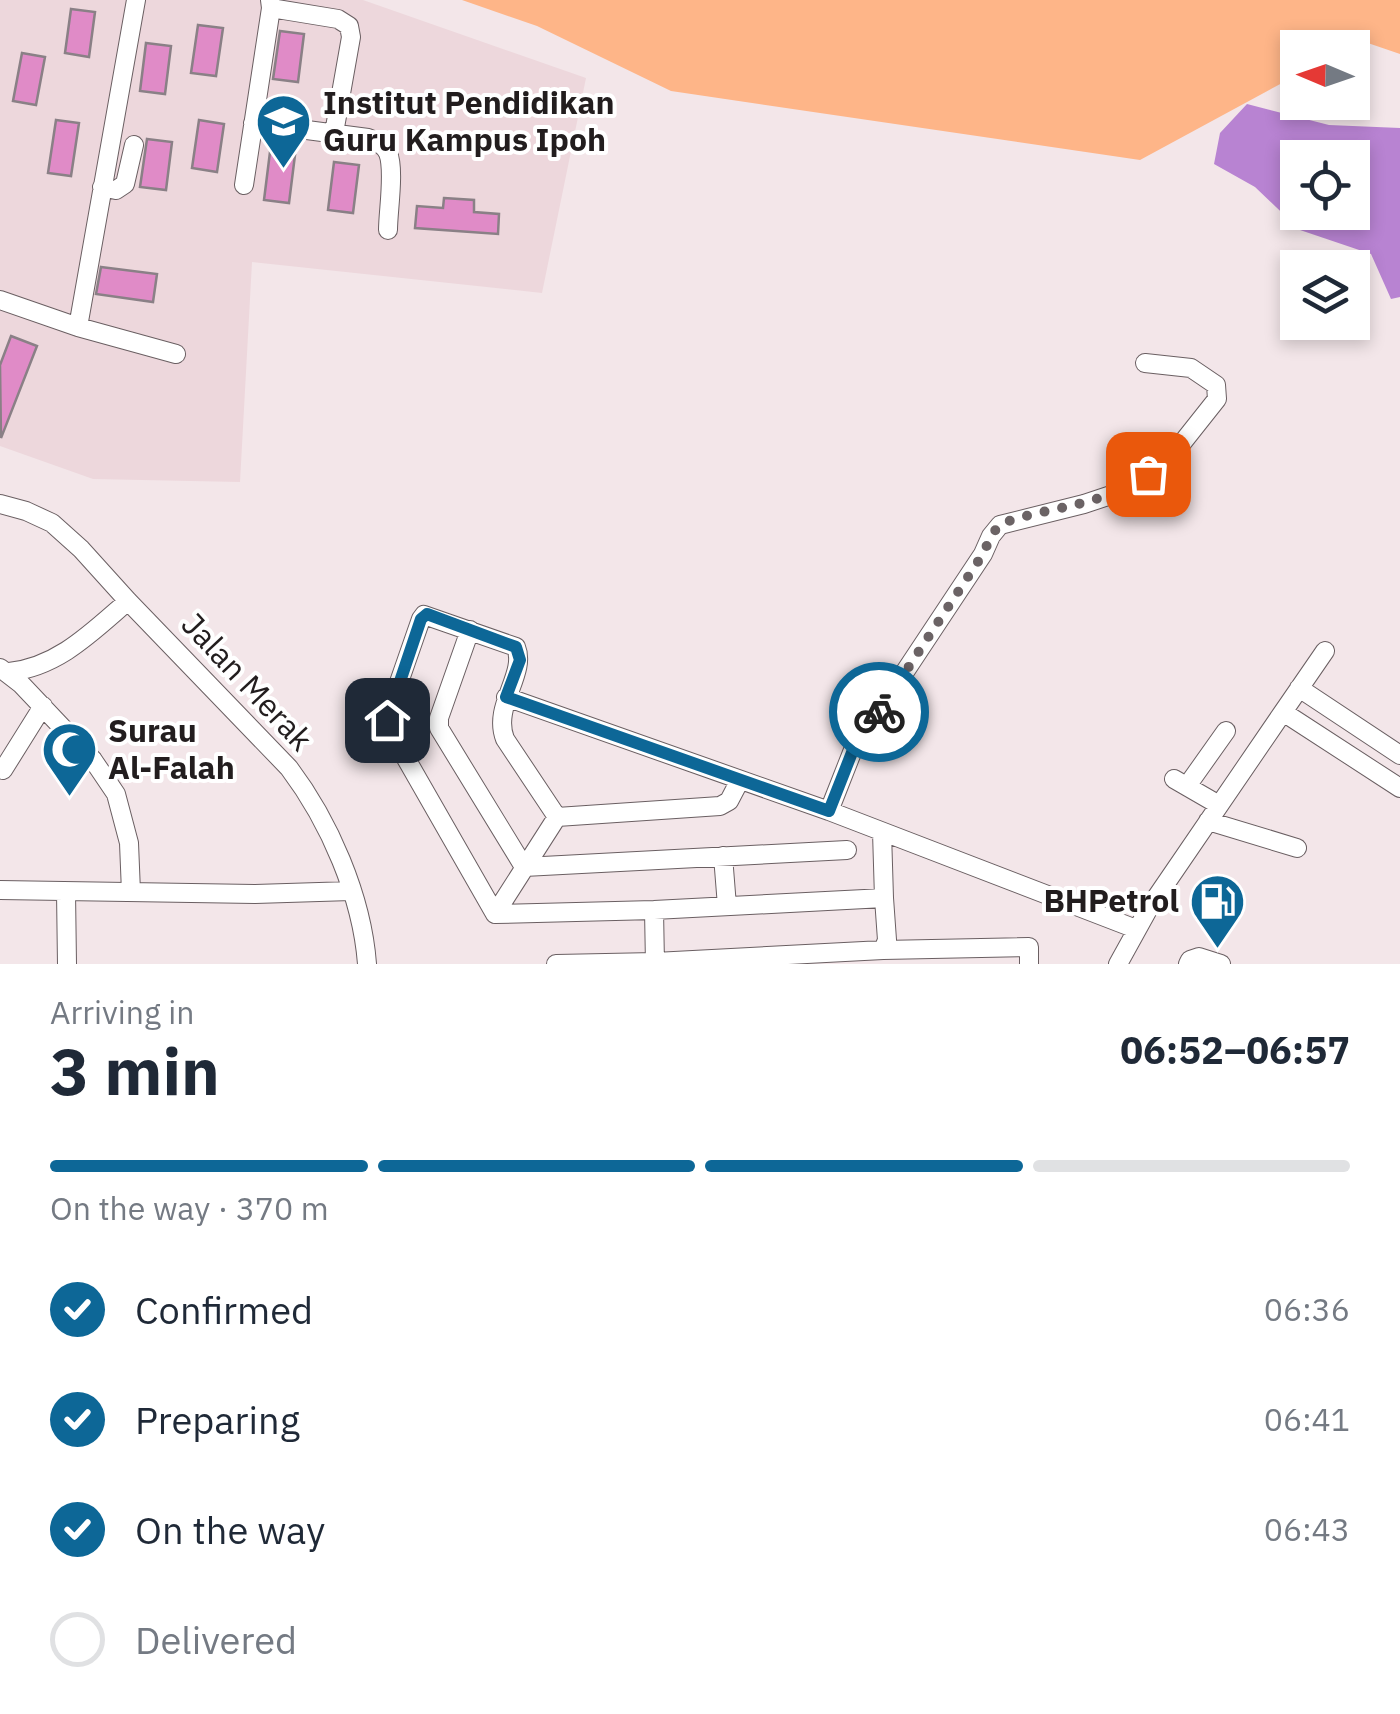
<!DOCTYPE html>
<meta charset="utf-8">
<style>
:root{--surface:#fff;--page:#f6f6f7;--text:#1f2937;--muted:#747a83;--line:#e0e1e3;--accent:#0d6797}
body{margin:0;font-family:"IBM Plex Sans",sans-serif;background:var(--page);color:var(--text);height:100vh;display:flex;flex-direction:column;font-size:38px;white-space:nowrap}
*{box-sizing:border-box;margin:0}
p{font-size:32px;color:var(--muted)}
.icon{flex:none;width:55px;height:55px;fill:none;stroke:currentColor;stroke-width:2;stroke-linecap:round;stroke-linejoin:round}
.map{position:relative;height:964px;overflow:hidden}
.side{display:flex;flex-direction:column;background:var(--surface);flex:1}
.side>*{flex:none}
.needle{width:65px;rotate:272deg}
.controls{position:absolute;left:1280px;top:30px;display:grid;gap:20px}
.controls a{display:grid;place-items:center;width:90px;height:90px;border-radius:0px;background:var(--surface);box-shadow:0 5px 15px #0003;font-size:50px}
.pin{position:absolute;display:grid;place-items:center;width:85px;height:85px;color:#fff;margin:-42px;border-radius:20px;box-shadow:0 5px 15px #0006}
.courier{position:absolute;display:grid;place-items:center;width:100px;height:100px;margin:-50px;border:8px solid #0d6797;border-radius:50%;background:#fff;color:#222;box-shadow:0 2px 12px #0007}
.overview em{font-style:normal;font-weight:700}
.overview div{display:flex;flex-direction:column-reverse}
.overview{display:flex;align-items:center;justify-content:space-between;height:170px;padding:0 50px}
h1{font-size:65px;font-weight:700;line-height:75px}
.bar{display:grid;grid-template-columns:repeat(4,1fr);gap:15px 10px;align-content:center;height:120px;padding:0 50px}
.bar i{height:12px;border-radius:8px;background:var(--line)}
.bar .on{background:var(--accent)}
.bar p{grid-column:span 4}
ol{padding:0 50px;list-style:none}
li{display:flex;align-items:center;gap:30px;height:110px}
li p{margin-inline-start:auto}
li .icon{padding:10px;border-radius:50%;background:var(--accent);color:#fff;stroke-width:4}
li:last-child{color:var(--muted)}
li i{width:55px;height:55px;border:5px solid var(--line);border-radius:50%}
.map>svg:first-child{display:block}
.built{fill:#edd7dc}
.green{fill:#feb588}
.water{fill:#b883d2;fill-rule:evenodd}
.building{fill:#e08bc7;stroke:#8a8086;stroke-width:2.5}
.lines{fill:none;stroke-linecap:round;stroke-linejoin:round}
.minor-casing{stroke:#6a5f62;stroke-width:20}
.minor{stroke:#fff;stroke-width:18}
.done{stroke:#6b6365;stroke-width:10;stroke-dasharray:0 18}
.route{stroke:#0d6797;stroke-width:12}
.labels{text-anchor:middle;stroke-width:8;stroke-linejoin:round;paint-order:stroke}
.poi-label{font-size:32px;font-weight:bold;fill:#221d1e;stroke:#fff;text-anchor:start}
.street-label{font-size:32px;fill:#221d1e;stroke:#fff}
</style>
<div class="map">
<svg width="1400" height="964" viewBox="0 0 1400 964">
<rect width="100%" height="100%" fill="#f3e6e9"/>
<path class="built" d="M0,0h363l223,78 -44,215 -290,-31 -12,220 -147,-3 -93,-33z"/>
<path class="green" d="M462,0h938v54l-38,-13 -13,6 -51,1 -1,27 -157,85 -469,-69 -134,-65z"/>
<path class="water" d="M1247,104l82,21 71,3v169l-9,2 -20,-45 -71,-24 -45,-43 -41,-23 6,-31zM1298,158h54v54h-54z"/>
<path class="building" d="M71,9l24,3 -6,45 -24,-4z
M198,25l25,3 -7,48 -25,-3z
M280,31l24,3 -6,48 -25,-3z
M146,43l25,3 -6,48 -25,-3z
M22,53l23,4 -9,48 -23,-4z
M56,120l23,3 -8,53 -23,-3z
M199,120l25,4 -7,48 -25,-4z
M147,139l25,3 -6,48 -26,-3z
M270,152l25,3 -6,48 -25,-3z
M334,162l25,3 -6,48 -25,-3z
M444,198l30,2v12l25,2 -1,20 -83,-6 2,-22 26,2z
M101,267l56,7 -4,28 -57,-8z
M11,336l26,10 -36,92 -1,-73z"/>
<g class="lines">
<defs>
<path id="minor" d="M271,8l67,11 11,7 2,11 -17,96
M253,123l115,15c9,3 16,7 20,15 7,17 0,58 0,77
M244,185l27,-177 -1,-8
M102,187l14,3 9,-6 9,-39
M0,300l78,27 98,27
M78,327l58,-327
M0,504l26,7 26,12 29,26 47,52 161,167c40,53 73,128 78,196
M470,630l-31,88v10l85,139 323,-17
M0,668l21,16 72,76 23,34 13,49 2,49
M9,672c49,-5 83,-40 119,-71
M1299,688l101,67
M506,697l323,114 307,118
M1283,712l42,-61
M3,770l40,-64
M1174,779l45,26
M1187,786l39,-55
M829,811l24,-61 130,-196 8,-18 9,-11 84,-21 42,-14 45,-33 46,-58 -1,-14 -25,-17 -46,-5
M1208,821l89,27
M723,856l4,50
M0,890l255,4 96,-3
M66,892l1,72
M654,910l1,54
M495,914l-107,-187 1,-16 32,-92 3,-4 92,32c11,27 -24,59 -11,92l52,78 163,-11 9,-5 11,-21
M495,914l159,-4 230,-12 -2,-66
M495,914l62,-97
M883,950l4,-10 -3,-42
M556,964l99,-2 228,-12 146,-3v17
M1118,964l31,-56 134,-196 117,76
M1188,964l2,-4 9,-3 22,7"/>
</defs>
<use href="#minor" class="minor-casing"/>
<use href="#minor" class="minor"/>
</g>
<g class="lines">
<path class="done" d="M879,712l104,-158 8,-18 9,-12c53,-19 99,-16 148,-50"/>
<path class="route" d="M387,720l34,-101 6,-5 89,33 4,13 -14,37 323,114 24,-61 26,-38"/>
</g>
<defs>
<symbol id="university-pin" viewBox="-11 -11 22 30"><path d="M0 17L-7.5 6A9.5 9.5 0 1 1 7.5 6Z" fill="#0d6797" stroke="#fff"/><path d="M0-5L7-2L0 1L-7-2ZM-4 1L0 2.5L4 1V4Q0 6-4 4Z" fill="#fff"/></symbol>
<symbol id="mosque-pin" viewBox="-11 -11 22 30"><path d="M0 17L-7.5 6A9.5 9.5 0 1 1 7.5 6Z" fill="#0d6797" stroke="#fff"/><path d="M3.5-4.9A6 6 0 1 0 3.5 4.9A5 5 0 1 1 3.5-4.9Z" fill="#fff"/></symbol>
<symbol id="fuel-pin" viewBox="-11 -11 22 30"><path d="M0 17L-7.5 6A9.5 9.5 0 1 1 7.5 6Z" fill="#0d6797" stroke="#fff"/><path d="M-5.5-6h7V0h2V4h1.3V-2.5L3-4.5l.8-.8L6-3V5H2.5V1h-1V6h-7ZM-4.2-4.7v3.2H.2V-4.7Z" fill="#fff"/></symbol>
</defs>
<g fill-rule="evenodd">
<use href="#university-pin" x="252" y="90" width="63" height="86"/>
<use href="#mosque-pin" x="38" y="718" width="63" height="86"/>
<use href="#fuel-pin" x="1186" y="870" width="63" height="86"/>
</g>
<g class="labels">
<g class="poi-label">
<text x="323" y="114">Institut Pendidikan<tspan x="323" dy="37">Guru Kampus Ipoh</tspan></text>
<text x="108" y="742">Surau<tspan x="108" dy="37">Al-Falah</tspan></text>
<text x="1179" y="912" text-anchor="end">BHPetrol</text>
</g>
<g class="street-label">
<text transform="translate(247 682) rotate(47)" y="11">Jalan Merak</text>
</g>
</g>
</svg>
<div class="controls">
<a><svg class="needle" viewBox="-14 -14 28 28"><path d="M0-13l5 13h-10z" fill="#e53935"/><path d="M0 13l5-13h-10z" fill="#747a83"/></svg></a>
<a><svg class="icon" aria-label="locate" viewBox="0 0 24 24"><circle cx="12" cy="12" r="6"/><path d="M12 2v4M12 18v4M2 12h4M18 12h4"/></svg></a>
<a><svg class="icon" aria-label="layers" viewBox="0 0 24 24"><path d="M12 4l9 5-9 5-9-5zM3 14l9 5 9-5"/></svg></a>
</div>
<div class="pin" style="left:1148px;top:474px;background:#ea580c"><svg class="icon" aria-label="bag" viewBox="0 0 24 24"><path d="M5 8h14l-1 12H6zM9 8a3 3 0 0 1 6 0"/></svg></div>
<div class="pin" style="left:387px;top:720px;background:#1f2937"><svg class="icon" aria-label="home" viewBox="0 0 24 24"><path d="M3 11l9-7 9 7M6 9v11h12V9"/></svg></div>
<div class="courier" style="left:879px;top:712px"><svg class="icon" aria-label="bike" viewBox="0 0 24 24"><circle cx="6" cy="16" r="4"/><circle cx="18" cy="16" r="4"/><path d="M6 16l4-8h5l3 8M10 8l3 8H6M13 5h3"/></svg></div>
</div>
<section class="side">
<div class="overview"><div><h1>3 min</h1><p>Arriving in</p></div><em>06:52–06:57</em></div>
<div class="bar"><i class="on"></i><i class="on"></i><i class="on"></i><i></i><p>On the way · 370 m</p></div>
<ol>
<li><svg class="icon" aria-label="check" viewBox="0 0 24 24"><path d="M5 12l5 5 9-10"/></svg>Confirmed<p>06:36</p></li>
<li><svg class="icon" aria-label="check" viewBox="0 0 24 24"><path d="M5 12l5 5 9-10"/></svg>Preparing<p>06:41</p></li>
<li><svg class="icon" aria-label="check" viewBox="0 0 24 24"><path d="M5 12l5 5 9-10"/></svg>On the way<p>06:43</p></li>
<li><i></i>Delivered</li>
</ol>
</section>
